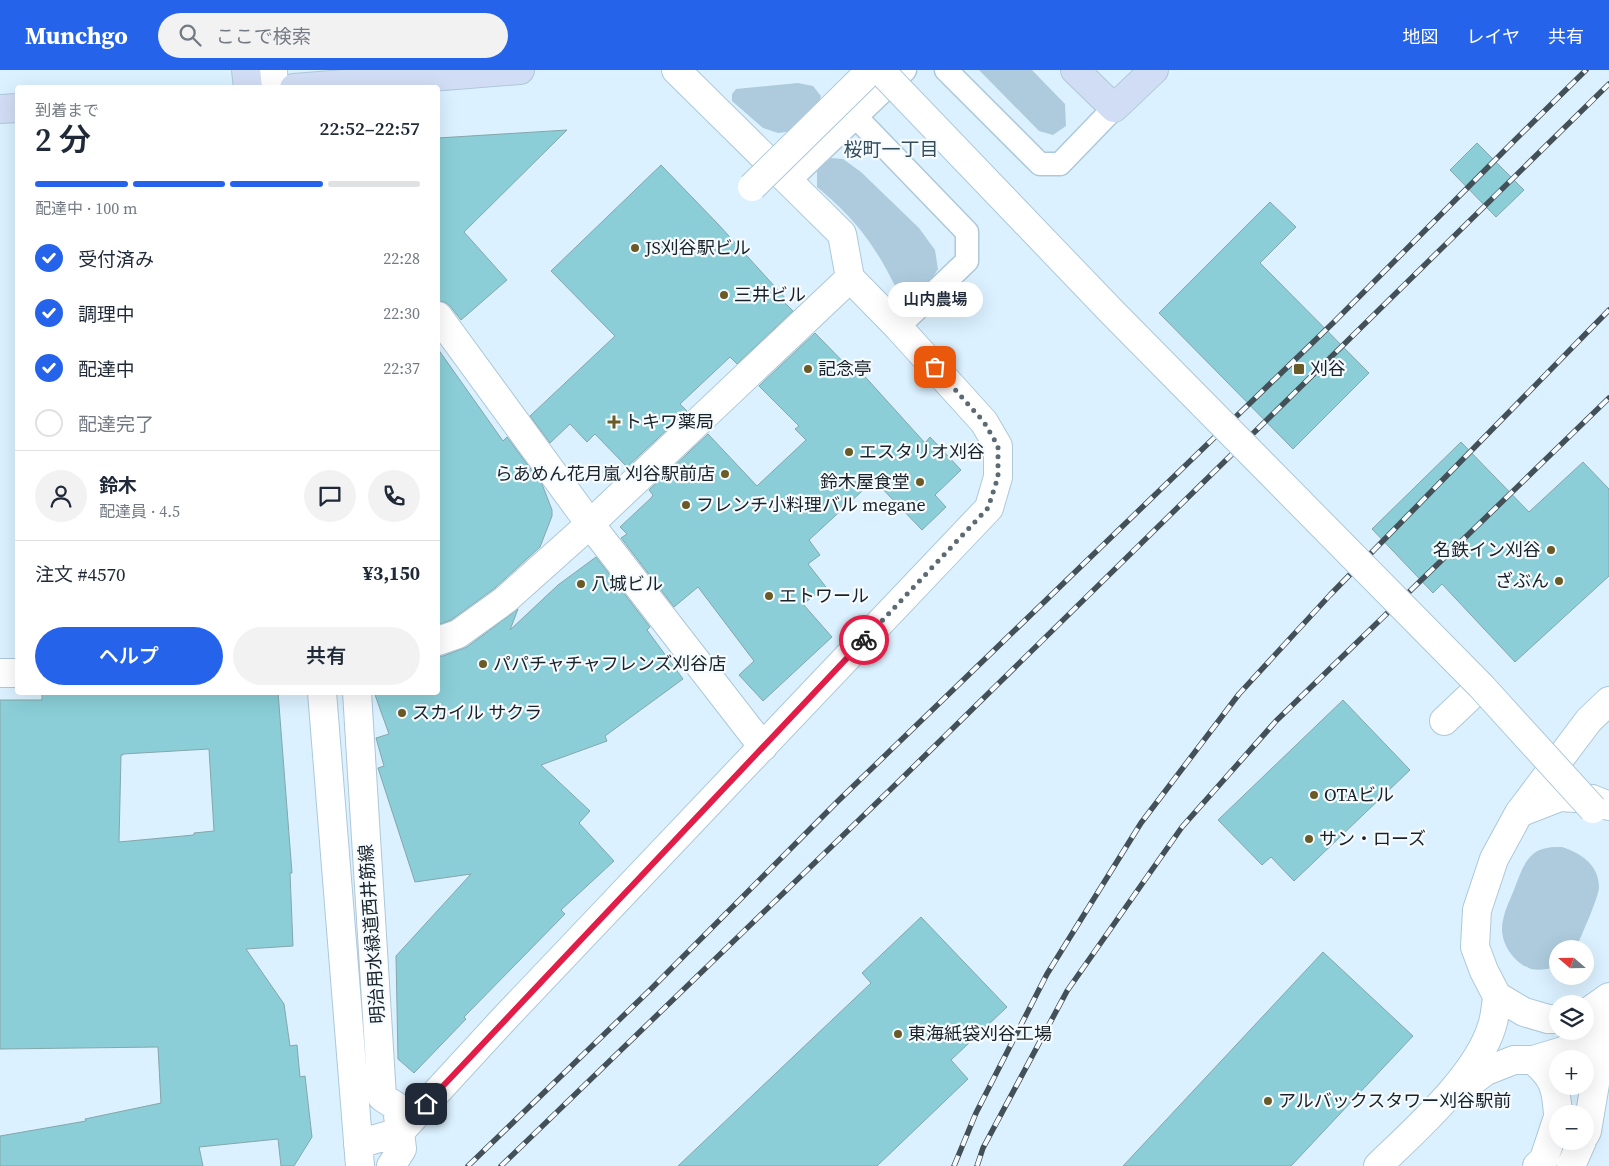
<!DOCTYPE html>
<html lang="ja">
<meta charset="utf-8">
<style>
:root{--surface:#fff;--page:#f2f2f3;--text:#1f2937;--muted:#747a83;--line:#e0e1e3;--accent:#2563eb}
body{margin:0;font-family:"Source Serif 4","Noto Sans JP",serif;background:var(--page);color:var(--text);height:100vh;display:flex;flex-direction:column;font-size:19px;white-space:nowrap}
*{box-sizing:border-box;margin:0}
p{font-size:16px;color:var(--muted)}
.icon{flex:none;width:28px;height:28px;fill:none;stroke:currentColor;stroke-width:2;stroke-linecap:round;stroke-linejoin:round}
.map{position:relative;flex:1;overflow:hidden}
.panel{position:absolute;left:15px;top:15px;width:425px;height:610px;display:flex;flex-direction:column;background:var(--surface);border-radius:5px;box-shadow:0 5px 20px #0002}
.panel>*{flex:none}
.needle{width:32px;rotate:290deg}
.fabs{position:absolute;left:1549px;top:870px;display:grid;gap:10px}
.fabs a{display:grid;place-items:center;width:45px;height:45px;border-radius:50%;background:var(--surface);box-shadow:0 5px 20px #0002;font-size:25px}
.pin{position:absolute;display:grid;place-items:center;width:42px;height:42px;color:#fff;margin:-21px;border-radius:10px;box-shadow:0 2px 8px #0006}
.courier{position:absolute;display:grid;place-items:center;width:50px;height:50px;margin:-25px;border:4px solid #e11d48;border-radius:50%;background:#fff;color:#222;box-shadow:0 1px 6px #0007}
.bubble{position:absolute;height:35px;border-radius:18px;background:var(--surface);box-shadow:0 5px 20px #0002;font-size:16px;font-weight:600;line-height:35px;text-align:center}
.summary em{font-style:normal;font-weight:600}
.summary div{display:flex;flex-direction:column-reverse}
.summary{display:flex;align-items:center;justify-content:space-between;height:85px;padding:0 20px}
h1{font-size:32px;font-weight:600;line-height:38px}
.bar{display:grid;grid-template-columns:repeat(4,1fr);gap:8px 5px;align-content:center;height:60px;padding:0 20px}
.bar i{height:6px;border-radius:4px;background:var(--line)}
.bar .active{background:var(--accent)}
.bar p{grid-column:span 4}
.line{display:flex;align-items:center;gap:12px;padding:0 20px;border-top:1px solid var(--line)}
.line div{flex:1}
.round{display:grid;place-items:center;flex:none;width:52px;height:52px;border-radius:26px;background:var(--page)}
ol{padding:0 20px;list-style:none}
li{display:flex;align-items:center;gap:15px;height:55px}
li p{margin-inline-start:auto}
li .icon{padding:5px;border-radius:50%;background:var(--accent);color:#fff;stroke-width:4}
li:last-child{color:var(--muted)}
li i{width:28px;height:28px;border:2px solid var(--line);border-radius:50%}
.button{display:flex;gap:10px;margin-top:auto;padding:10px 20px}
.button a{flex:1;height:58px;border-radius:30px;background:var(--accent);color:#fff;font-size:20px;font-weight:600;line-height:58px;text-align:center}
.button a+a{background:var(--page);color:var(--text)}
header{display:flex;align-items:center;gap:30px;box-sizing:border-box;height:70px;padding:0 25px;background:var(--accent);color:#fff}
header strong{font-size:24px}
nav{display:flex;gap:28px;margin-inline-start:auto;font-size:18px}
.search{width:350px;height:45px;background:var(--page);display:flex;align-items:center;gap:12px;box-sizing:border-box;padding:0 18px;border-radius:28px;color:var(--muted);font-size:19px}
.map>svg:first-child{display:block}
.green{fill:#adcbdd}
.building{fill:#8bced7;stroke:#85a6aa;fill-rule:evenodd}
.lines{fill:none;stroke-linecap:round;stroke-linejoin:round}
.lane-casing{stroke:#adc8d9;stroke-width:25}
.street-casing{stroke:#adc8d9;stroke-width:30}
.secondary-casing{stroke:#adc8d9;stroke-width:30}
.lane{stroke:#fff;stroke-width:22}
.street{stroke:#fff;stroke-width:28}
.secondary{stroke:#d1ddf4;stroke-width:28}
.rail-casing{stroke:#435057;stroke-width:5.5}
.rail{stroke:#f6fbff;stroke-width:4;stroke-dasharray:11;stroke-linecap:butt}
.street-bridge-casing{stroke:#adc8d9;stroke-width:30;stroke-linecap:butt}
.street-bridge{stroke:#fff;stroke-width:28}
.done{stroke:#5c6a73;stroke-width:5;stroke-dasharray:0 9}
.route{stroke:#e11d48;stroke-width:6}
.poi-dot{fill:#695a27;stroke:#f6fbff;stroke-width:2}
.labels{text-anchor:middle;stroke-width:4.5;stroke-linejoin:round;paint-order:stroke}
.poi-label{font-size:18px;fill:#182228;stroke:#f6fbff;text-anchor:start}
.street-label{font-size:18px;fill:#182228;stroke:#f6fbff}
.neighbourhood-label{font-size:19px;fill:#354d5b;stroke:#f6fbff}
</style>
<header>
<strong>Munchgo</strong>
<div class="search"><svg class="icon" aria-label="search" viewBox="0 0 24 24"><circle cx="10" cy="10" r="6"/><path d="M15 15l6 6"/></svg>ここで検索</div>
<nav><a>地図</a><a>レイヤ</a><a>共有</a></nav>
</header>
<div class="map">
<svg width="1609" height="1096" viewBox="0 0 1609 1096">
<rect width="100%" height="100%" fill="#dbf1ff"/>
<path class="green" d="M979,0h53l33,34 1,22 -13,9 -14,-4z
M798,13l15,3 8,10 -3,10 -24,25 -16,2 -15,-5 -31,-27v-7l4,-5z
M831,88l12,1 18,13 58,56 16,22 3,19 -10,16 -18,8 -14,-5c-22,-45 -41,-69 -79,-101v-17z
M1562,777c19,6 37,18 37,40 0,10 -18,49 -23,62h-18l-1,17c-8,3 -17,5 -26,3 -19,-7 -33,-29 -28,-49 2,-11 8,-22 12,-33 5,-12 8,-24 18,-33 8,-7 20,-7 29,-7z"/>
<path class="building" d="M567,60l-103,102 43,48 -46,40 -11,-14 -5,-4 -7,-1v-163z
M1477,73l47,47 -28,27 -46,-47z
M661,95l57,59 69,76 -3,2 9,9 -56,53 -7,-7 -50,47 7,7 -60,56 -32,-33 -8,8 -17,-18 -20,19 -20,-27 85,-80 -64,-65z
M1270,132l26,25 -36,36 109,110 -76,76 -134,-136z
M815,263l40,41 4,-4 66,73 5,-6 31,33 -26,25 11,12 -24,23 -48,-50 -65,60 11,15 -12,9 18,23 -23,17 29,33 -69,64 -24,-26 15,-14 -56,-74 -24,20 -53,-69 6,-4 -7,-7 31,-29 2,-3 -4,-5 59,-56 49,52 49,-46 -11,-11 4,-3 -40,-40z
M438,279l65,92 4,-4 35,47 10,26v6l-12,31 -45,41 -44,32 -13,5z
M1461,372l68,70 54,-50 26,27v87l-94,86 -73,-78 -9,9 -61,-64z
M596,487l54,70 -3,3 36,49 -78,57 2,5 -66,24 49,46 -11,12 35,38 -53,49 4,4 -101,103 2,2 -52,54 -16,-14 -2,-103 75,-82 -56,8 -37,-114 6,-2 -8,-28 13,-4 -15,-42h64v-36h5l24,-9 51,-38 -8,21 48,-45z
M42,622h236l14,181h-2l3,73 -47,3 38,55 6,42 7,-1 3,32 5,-1 7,61 -18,29h-13l-3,-27 -79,8 4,19h-203v-30l86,-15 -1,-2 76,-16 -3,-56 -158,2v-349h42zM209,679l5,82 -20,2v2l-75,7 2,-87h2v-1z
M1343,630l67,70 -116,111 -23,-24 -9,8 -44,-45z
M921,847l86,90 -56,53 17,19 -91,87h-199l193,-183 -9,-10z
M1323,882l90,84 -122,130h-168z"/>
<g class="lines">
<defs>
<path id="lane" d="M946,0l94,94h20l54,-56
M856,47l111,115v29l-69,66
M789,111l116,-111"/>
<path id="street" d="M273,0l1,18
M438,246l152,208 -85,76 -47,34 -20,7
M0,603h18
M322,622l38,474
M357,622l25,405 15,10 5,42 -11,17
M1444,651l37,-35
M763,677l-173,-223 260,-246
M1519,743l41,-16 32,2 17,7
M1585,944l24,-17
M1558,949h-10l-24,-7 -27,-16 -13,-25 -9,-24 2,-37 17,-51 25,-46 70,-93 20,-19
M1533,990c21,18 23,27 25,54
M1463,1018l23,-17 28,-11h19l30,-9 35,-19 11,-13
M1585,1065l2,-4 11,-65v-34
M358,1074l42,-12 102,-111 487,-513 9,-31v-31l-14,-24 -86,-95 -48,-49 -8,-44 -166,-164
M1378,1096c37,-36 99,-90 114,-140 3,-9 4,-20 5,-30
M1537,1096l7,-7 14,-42
M1571,1096l11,-25"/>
<path id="secondary" d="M246,0l2,18
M1075,0l39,38 40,-38
M294,18l226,-18
M0,39l18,-1"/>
</defs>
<use href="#lane" class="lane-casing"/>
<use href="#street" class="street-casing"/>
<use href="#secondary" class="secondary-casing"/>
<use href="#lane" class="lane"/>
<use href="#street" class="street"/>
<use href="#secondary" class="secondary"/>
<defs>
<path id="rail" d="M468,1096l183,-177 187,-188 496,-479 178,-179 74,-73
M501,1096l390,-377 718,-705
M954,1096l22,-53 71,-139 94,-151 98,-129 91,-99 279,-285
M977,1096l6,-18 84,-157 115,-164 94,-106 333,-323"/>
</defs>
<use href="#rail" class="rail-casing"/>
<use href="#rail" class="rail"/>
<defs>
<path id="street-bridge" d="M880,0l231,241 370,375 112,123
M752,117l119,-117"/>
</defs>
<use href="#street-bridge" class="street-bridge-casing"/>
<use href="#street-bridge" class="street-bridge"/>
</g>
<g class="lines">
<path class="done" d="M864,570l124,-132 10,-31v-31l-14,-24 -49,-55"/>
<path class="route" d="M426,1034l438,-464"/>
</g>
<g class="poi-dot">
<circle cx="635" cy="178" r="5"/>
<circle cx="724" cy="225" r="5"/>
<circle cx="808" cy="299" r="5"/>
<rect x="1293" y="293" width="12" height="12" rx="2.5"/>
<path d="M611.5 344.5h5v5h5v5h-5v5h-5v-5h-5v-5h5z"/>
<circle cx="849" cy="382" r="5"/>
<circle cx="725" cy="404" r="5"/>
<circle cx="920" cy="412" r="5"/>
<circle cx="686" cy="435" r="5"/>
<circle cx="1551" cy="480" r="5"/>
<circle cx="1559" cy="511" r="5"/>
<circle cx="581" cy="514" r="5"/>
<circle cx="769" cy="526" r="5"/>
<circle cx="483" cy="594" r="5"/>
<circle cx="402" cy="643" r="5"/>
<circle cx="1314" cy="725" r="5"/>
<circle cx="1309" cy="769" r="5"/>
<circle cx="898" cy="964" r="5"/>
<circle cx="1268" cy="1031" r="5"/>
</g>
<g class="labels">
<g class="poi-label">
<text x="645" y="184">JS刈谷駅ビル</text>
<text x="734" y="231">三井ビル</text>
<text x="818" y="305">記念亭</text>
<text x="1310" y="305">刈谷</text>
<text x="624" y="358">トキワ薬局</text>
<text x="859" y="388">エスタリオ刈谷</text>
<text x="715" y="410" text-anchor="end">らあめん花月嵐 刈谷駅前店</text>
<text x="910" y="418" text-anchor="end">鈴木屋食堂</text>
<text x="696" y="441">フレンチ小料理バル megane</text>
<text x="1541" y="486" text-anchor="end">名鉄イン刈谷</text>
<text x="1549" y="517" text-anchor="end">ざぶん</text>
<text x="591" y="520">八城ビル</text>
<text x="779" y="532">エトワール</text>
<text x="493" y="600">パパチャチャフレンズ刈谷店</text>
<text x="412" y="649">スカイル サクラ</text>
<text x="1324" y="731">OTAビル</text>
<text x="1319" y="775">サン・ローズ</text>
<text x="908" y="970">東海紙袋刈谷工場</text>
<text x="1278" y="1037">アルバックスタワー刈谷駅前</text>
</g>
<g class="street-label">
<text transform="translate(372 864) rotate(-94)" y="6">明治用水緑道西井筋線</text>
</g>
<g class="neighbourhood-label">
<text x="891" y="86">桜町一丁目</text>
</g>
</g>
</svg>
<div class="fabs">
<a><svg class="needle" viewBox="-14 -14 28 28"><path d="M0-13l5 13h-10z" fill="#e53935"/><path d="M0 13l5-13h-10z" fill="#747a83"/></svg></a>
<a><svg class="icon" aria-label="layers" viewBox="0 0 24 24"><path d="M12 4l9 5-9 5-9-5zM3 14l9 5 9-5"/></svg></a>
<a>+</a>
<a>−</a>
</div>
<div class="pin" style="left:935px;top:297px;background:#ea580c"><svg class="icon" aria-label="bag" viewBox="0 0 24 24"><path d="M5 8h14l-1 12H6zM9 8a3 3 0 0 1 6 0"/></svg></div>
<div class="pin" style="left:426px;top:1034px;background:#1f2937"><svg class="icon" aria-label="home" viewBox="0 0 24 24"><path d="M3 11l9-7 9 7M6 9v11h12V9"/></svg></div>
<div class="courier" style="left:864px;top:570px"><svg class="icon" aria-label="bike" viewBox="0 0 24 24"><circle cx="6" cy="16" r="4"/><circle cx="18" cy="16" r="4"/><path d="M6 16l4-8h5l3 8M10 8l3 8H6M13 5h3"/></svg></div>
<div class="bubble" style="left:888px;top:212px;width:95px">山内農場</div>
<section class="panel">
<div class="summary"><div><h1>2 分</h1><p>到着まで</p></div><em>22:52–22:57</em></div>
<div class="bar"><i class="active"></i><i class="active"></i><i class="active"></i><i></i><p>配達中 · 100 m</p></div>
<ol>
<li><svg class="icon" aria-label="check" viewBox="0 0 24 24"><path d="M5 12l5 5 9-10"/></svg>受付済み<p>22:28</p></li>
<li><svg class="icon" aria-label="check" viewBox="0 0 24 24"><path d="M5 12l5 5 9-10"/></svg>調理中<p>22:30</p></li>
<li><svg class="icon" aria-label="check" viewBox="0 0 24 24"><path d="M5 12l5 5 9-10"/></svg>配達中<p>22:37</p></li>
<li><i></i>配達完了</li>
</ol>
<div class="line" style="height:90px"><a class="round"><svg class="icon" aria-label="person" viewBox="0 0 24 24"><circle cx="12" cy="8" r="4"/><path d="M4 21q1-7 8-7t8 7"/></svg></a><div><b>鈴木</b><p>配達員 · 4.5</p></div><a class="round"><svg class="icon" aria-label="chat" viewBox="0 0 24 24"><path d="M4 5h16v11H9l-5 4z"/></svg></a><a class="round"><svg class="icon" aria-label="phone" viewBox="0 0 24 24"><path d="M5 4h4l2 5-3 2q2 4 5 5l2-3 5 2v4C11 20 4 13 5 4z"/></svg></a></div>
<div class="line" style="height:65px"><div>注文 #4570</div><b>¥3,150</b></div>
<div class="button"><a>ヘルプ</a><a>共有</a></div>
</section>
</div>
